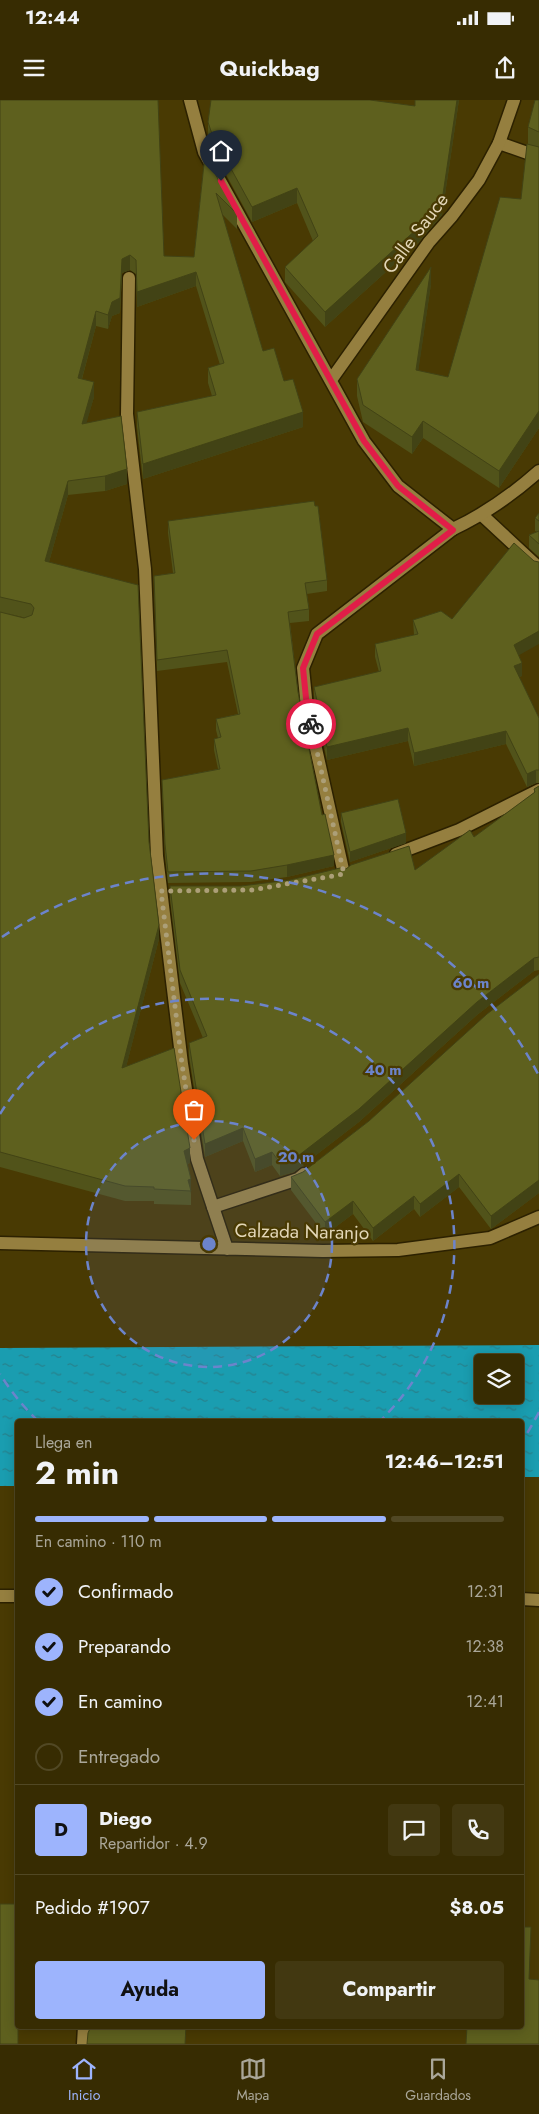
<!DOCTYPE html>
<html lang="es">
<meta charset="utf-8">
<style>
:root{--surface:#372c02;--page:#423811;--text:#f1f3f6;--muted:#aaa799;--line:#514824;--accent:#9db4fd}
body{margin:0;font-family:Jost,sans-serif;background:var(--page);color:var(--text);height:100vh;display:flex;flex-direction:column;font-size:19px;white-space:nowrap}
*{box-sizing:border-box;margin:0}
p{font-size:16px;color:var(--muted)}
.icon{flex:none;width:28px;height:28px;fill:none;stroke:currentColor;stroke-width:2;stroke-linecap:round;stroke-linejoin:round}
.map{position:relative;flex:1;overflow:hidden}
.side{position:absolute;left:15px;top:1319px;width:509px;height:610px;display:flex;flex-direction:column;background:var(--surface);border-radius:5px;box-shadow:0 2px 12px #0003,0 0 0 1px var(--line)}
.side>*{flex:none}
.buttons{position:absolute;left:474px;top:1254px;display:grid;gap:10px}
.buttons a{display:grid;place-items:center;width:50px;height:50px;border-radius:5px;background:var(--surface);box-shadow:0 2px 12px #0003,0 0 0 1px var(--line);font-size:25px}
.pin{position:absolute;display:grid;place-items:center;width:42px;height:42px;color:#fff;margin:-51px -21px;border-radius:50% 50% 50% 0;rotate:-45deg;box-shadow:0 0 5px #0007}
.pin .icon{rotate:45deg}
.courier{position:absolute;display:grid;place-items:center;width:50px;height:50px;margin:-25px;border:4px solid #e11d48;border-radius:50%;background:#fff;color:#222;box-shadow:0 1px 6px #0007}
.head em{font-style:normal;font-weight:700}
.head div{display:flex;flex-direction:column-reverse}
.head{display:flex;align-items:center;justify-content:space-between;height:85px;padding:0 20px}
h1{font-size:32px;font-weight:700;line-height:38px}
.bar{display:grid;grid-template-columns:repeat(4,1fr);gap:8px 5px;align-content:center;height:60px;padding:0 20px}
.bar i{height:6px;border-radius:4px;background:var(--line)}
.bar .on{background:var(--accent)}
.bar p{grid-column:span 4}
.line{display:flex;align-items:center;gap:12px;padding:0 20px;border-top:1px solid var(--line)}
.line div{flex:1}
.round{display:grid;place-items:center;flex:none;width:52px;height:52px;border-radius:5px;background:var(--page)}
ol{padding:0 20px;list-style:none}
li{display:flex;align-items:center;gap:15px;height:55px}
li p{margin-inline-start:auto}
li .icon{padding:5px;border-radius:50%;background:var(--accent);color:#111;stroke-width:4}
li:last-child{color:var(--muted)}
li i{width:28px;height:28px;border:2px solid var(--line);border-radius:50%}
.primary-button{display:flex;gap:10px;margin-top:auto;padding:10px 20px}
.primary-button a{flex:1;height:58px;border-radius:5px;background:var(--accent);color:#111;font-size:20px;font-weight:700;line-height:58px;text-align:center}
.primary-button a+a{background:var(--page);color:var(--text)}
.status{display:flex;justify-content:space-between;align-items:center;height:35px;padding:0 25px;background:var(--surface);direction:ltr}
.status svg{height:14px;fill:currentColor}
header{display:flex;justify-content:space-between;align-items:center;height:65px;padding:0 20px;background:var(--surface);font-size:22px;font-weight:700}
.dock{display:flex;justify-content:space-around;align-items:center;height:70px;border-top:1px solid var(--line);background:var(--surface);font-size:14px;color:var(--muted)}
.dock a{display:grid;justify-items:center;gap:2px}
.dock .on{color:var(--accent)}
.map>svg:first-child{display:block}
.water{fill:url(#water-ripples);fill-rule:evenodd}
.lines{fill:none;stroke-linecap:round;stroke-linejoin:round}
.lane-casing{stroke:#2c2100;stroke-width:15}
.street-casing{stroke:#2c2100;stroke-width:15}
.secondary-casing{stroke:#2c2100;stroke-width:15}
.lane{stroke:#957f3f;stroke-width:12}
.street{stroke:#957f3f;stroke-width:12}
.secondary{stroke:#957f3f;stroke-width:12}
.wall{fill:#51531a;fill-rule:evenodd}
.shaded-wall{fill:#424315}
.building{fill:#5e601e;stroke:#424315}
.done{stroke:#ac9f78;stroke-width:5;stroke-dasharray:0 9}
.route{stroke:#e11d48;stroke-width:6}
.ring{fill:none;stroke:#6c84cb;stroke-width:2.5;stroke-dasharray:9 6}
.labels{text-anchor:middle;stroke-width:4.5;stroke-linejoin:round;paint-order:stroke}
.street-label{font-size:19px;fill:#e2d6b7;stroke:#493a03}
.centre{fill:#6c84cb;stroke:#493a03;stroke-width:2.5}
.ring-label{font-size:15px;text-anchor:middle;font-weight:bold;fill:#6c84cb;stroke:#493a03;stroke-width:4.5;stroke-linejoin:round;paint-order:stroke}
</style>
<div class="status"><b>12:44</b><svg viewBox="0 0 49 12"><path d="M0 12V9h3v3zM5 12V6h3v6zM10 12V3h3v9zM15 12V0h3v12zM26 1h20v11H26zM47 4h2v5h-2z"/></svg></div>
<header><svg class="icon" aria-label="menu" viewBox="0 0 24 24"><path d="M4 6h16M4 12h16M4 18h16"/></svg>Quickbag<svg class="icon" aria-label="share" viewBox="0 0 24 24"><path d="M12 15V3M7 8l5-5 5 5M5 13v7h14v-7"/></svg></header>
<div class="map">
<svg width="539" height="1944" viewBox="0 0 539 1944">
<defs>
<pattern id="water-ripples" width="26" height="14" patternUnits="userSpaceOnUse" patternTransform="scale(1.25)"><rect width="26" height="14" fill="#1a9db0"/><path d="M2 4q2-2 4 0t4 0M15 11q2-2 4 0t4 0" fill="none" stroke="#27818c"/></pattern>
</defs>
<rect width="100%" height="100%" fill="#493a03"/>
<path class="water" d="M539,1245v132h-18v-56h-503l-1,65h-17v-138zM482,1262h33v33h-33z"/>
<g class="lines">
<defs>
<path id="lane" d="M499,43l40,14
M482,415l57,53
M396,754l63,-24 80,-40
M344,774l-37,-166 -4,-40 14,-34 136,-105
M213,1107l85,-28 6,-5"/>
<path id="street" d="M190,0l14,52 160,289 34,45 55,43c32,-15 59,-34 86,-58
M129,178l-2,136 18,155 12,287 25,208 15,95 30,90
M331,280l98,-138 23,-26 27,-36 20,-37 15,-43
M0,1143l323,8 75,-1 92,-12 49,-21
M83,1944l1,-18"/>
<path id="secondary" d="M0,1496h18
M521,1499l18,1"/>
</defs>
<use href="#lane" class="lane-casing"/>
<use href="#street" class="street-casing"/>
<use href="#secondary" class="secondary-casing"/>
<use href="#lane" class="lane"/>
<use href="#street" class="street"/>
<use href="#secondary" class="secondary"/>
</g>
<path class="wall" d="M0,0l164,156 30,1 11,-102 32,59v15l-15,-15 41,137 21,30 19,46 -160,52 -6,-52v-15l75,-16 -4,-13v-15l12,-3 -24,-79 -59,21 -1,-33 -6,-4 -8,3 -2,40 -8,3 -4,13 -12,-3 -14,53 12,18 -8,26 41,61 -22,7 -37,4 -19,67 100,280 10,97 -33,128 64,96 -3,1 4,15v26l-37,-1v-3h-29l-125,-34zM6,513l20,5h-2z
M415,0h44l-17,115 -24,28 -93,84 -40,-45v-15l28,-26 -16,-38 -45,19 -40,-73 -4,-12v-15l207,-16z
M539,0v328l-40,60 -76,-50 -11,16 -49,-32 -6,-26v-17l74,-95 -13,87 30,6 73,-178 7,-54v-18z
M539,413v44l-10,-9v-13l8,-3 -2,-1v-13z
M168,421l159,59v11l-20,3 2,15v12l-19,2 8,69 24,123 12,51 -47,11 -36,5 -83,1 -3,-28 -3,-75 56,-11 -4,-19v-11l4,-1 -2,-8v-11l22,-5 -11,-52 -70,9 -3,-95 19,-3 -5,-40z
M534,461l-15,95 3,20 -3,1 20,41v65h-3l-9,4 -21,-43 -92,22 -6,-25 -81,19 -13,-60v-13l65,-15 -4,-15v-13l39,-9 -1,-15 39,-1z
M539,686v184l-5,1 -57,44 -118,107 -65,50 -14,4 -8,-11 -17,7 -12,-31 -38,16 -16,-101v-13l14,-5 -23,-55 -10,-84v-13h71l49,-6 56,-11 69,1 59,-33 60,-44v-4z
M341,713l65,30 -56,19 -9,-40z
M539,874v219l-48,36 -32,-42 -39,30 -6,-8 -41,32 -20,-27 -28,21 -34,-45v-13l12,-5 66,-51z"/>
<path class="shaded-wall" d="M457,0h2l-17,115 -24,28 -93,84v-15z
M297,88v15l-45,19v-15z
M130,155v15l-8,3 -2,40 -8,3 -4,13v-14l14,-56z
M431,167v17l-15,103v-17z
M196,172v14l-59,21v-15z
M96,211v15l-18,67v-15z
M94,282v15l-12,42v-15z
M539,311v17l-40,60v-17z
M303,312v15l-160,52v-15z
M423,321v17l-11,16v-17z
M127,369v15l-22,7v-15z
M68,381v14l-23,81v-15z
M539,531v13l-25,14v-13z
M522,563v13l-8,3v-13z
M408,628v13l-81,19v-13z
M506,631v13l-92,22v-13z
M536,670v13l-9,4v-13z
M406,733v10l-56,19v-10z
M334,755v11l-47,11v-12z
M159,825v14l-37,144v-15z
M534,858v13l-57,44 -118,107 -65,50 -14,4v-13l197,-161z
M243,1028v13l-38,16v-13z
M190,1048v15l-6,2v-14z
M272,1052v13l-17,7v-13z
M459,1074v13l-39,30v-13z
M191,1079v15l-3,-14z
M539,1080v13l-48,36v-13z
M414,1096v13l-41,32v-13z
M353,1101v13l-28,21v-13z"/>
<path class="building" d="M0,0h158l6,156 30,1 11,-102 32,59 -21,-21 47,158 11,-3 10,33 9,-2 10,33 -160,52 -6,-52 79,-17 -8,-27 16,-5 -28,-91 -59,20 -1,-32 -6,-5 -8,4 -2,39 -8,4 -4,13 -12,-4 -18,67 16,4 -12,42 39,-8 6,53 -22,7 -37,5 -23,80 93,24 11,257 10,83 -37,143 52,-20 16,100 -6,3 7,28 -3,1 3,11 -37,-2v-2l-29,-1 -125,-34v-540l24,6 8,-3 2,-7 -3,-4 -31,-7z
M211,0h159l45,6v-6h42l-15,101 -24,27 -93,84 -40,-45 33,-31 -21,-48 -45,19 -40,-73 -4,-12z
M535,0h4v32l-11,-5z
M527,44l12,3v264l-40,60 -76,-50 -11,16 -49,-32 -6,-26 74,-112 -15,103 32,7 52,-180 21,2z
M314,401l1,5h3l9,74 -22,3 4,26 -21,3 10,80 24,123 3,-1 9,41 -47,10 -36,6 -83,1 -3,-28 -3,-64 58,-11 -6,-30 7,-2 -5,-18 24,-5 -13,-64 -70,10 -3,-84 21,-3 -7,-52z
M539,413v8l-4,-3z
M539,431v13l-10,-9z
M514,443l20,18 5,1v69l-25,14 8,18 -8,3 25,52v52h-3l-9,4 -21,-43 -92,22 -6,-25 -81,19 -13,-60 67,-16 -6,-27 43,-10 -5,-14 28,-9 11,8z
M539,686v171l-5,1 -57,44 -118,107 -65,50 -14,4 -8,-11 -17,7 -12,-31 -38,16 -16,-101 18,-7 -27,-66 -10,-84h71l49,-6 50,-12 6,1 5,-4 58,-19 6,24 55,-40 4,7 61,-45 -1,-3z
M398,699l8,34 -56,19 -9,-39z
M539,874v206l-48,36 -32,-42 -39,30 -6,-8 -41,32 -20,-27 -28,21 -34,-45 12,-5 66,-51 118,-107z
M0,1804h18l-2,45h2v95h-18z
M521,1827h10l-2,52 10,1v64h-73l1,-18h54z
M91,1926h95l-1,18h-98l1,-11z"/>
<g class="lines">
<path class="done" d="M194,1040l-12,-76 -21,-173 91,-1 92,-16 -33,-150"/>
<path class="route" d="M221,81l143,260 34,45 55,44 -136,104 -14,34 4,40 4,16"/>
</g>
<circle cx="209" cy="1144" r="123" fill="#6c84cb" fill-opacity=".12"/>
<g class="ring">
<circle cx="209" cy="1144" r="123"/>
<path d="M38 1321A246 246 0 0 1 0 1274M0 1014A246 246 0 1 1 380 1321"/>
<path d="M539 1312A370 370 0 0 1 523 1340M2 837A370 370 0 0 1 539 976"/>
</g>
<g class="labels">
<g class="street-label">
<text transform="translate(415 133) rotate(-53)" y="7">Calle Sauce</text>
<text transform="translate(302 1131) rotate(1)" y="7">Calzada Naranjo</text>
</g>
</g>
<circle cx="209" cy="1144" r="8" class="centre"/>
<g class="ring-label">
<text x="471" y="888">60 m</text>
<text x="383" y="975">40 m</text>
<text x="296" y="1062">20 m</text>
</g>
</svg>
<div class="buttons">
<a><svg class="icon" aria-label="layers" viewBox="0 0 24 24"><path d="M12 4l9 5-9 5-9-5zM3 14l9 5 9-5"/></svg></a>
</div>
<div class="pin" style="left:194px;top:1040px;background:#ea580c"><svg class="icon" aria-label="bag" viewBox="0 0 24 24"><path d="M5 8h14l-1 12H6zM9 8a3 3 0 0 1 6 0"/></svg></div>
<div class="pin" style="left:221px;top:81px;background:#1f2937"><svg class="icon" aria-label="home" viewBox="0 0 24 24"><path d="M3 11l9-7 9 7M6 9v11h12V9"/></svg></div>
<div class="courier" style="left:311px;top:624px"><svg class="icon" aria-label="bike" viewBox="0 0 24 24"><circle cx="6" cy="16" r="4"/><circle cx="18" cy="16" r="4"/><path d="M6 16l4-8h5l3 8M10 8l3 8H6M13 5h3"/></svg></div>
<section class="side">
<div class="head"><div><h1>2 min</h1><p>Llega en</p></div><em>12:46–12:51</em></div>
<div class="bar"><i class="on"></i><i class="on"></i><i class="on"></i><i></i><p>En camino · 110 m</p></div>
<ol>
<li><svg class="icon" aria-label="check" viewBox="0 0 24 24"><path d="M5 12l5 5 9-10"/></svg>Confirmado<p>12:31</p></li>
<li><svg class="icon" aria-label="check" viewBox="0 0 24 24"><path d="M5 12l5 5 9-10"/></svg>Preparando<p>12:38</p></li>
<li><svg class="icon" aria-label="check" viewBox="0 0 24 24"><path d="M5 12l5 5 9-10"/></svg>En camino<p>12:41</p></li>
<li><i></i>Entregado</li>
</ol>
<div class="line" style="height:90px"><b class="round" style="background:var(--accent);color:#111">D</b><div><b>Diego</b><p>Repartidor · 4.9</p></div><a class="round"><svg class="icon" aria-label="chat" viewBox="0 0 24 24"><path d="M4 5h16v11H9l-5 4z"/></svg></a><a class="round"><svg class="icon" aria-label="phone" viewBox="0 0 24 24"><path d="M5 4h4l2 5-3 2q2 4 5 5l2-3 5 2v4C11 20 4 13 5 4z"/></svg></a></div>
<div class="line" style="height:65px"><div>Pedido #1907</div><b>$8.05</b></div>
<div class="primary-button"><a>Ayuda</a><a>Compartir</a></div>
</section>
</div>
<nav class="dock">
<a class="on"><svg class="icon" aria-label="home" viewBox="0 0 24 24"><path d="M3 11l9-7 9 7M6 9v11h12V9"/></svg>Inicio</a>
<a><svg class="icon" aria-label="map" viewBox="0 0 24 24"><path d="M3 6l6-2 6 2 6-2v14l-6 2-6-2-6 2zM9 4v14M15 6v14"/></svg>Mapa</a>
<a><svg class="icon" aria-label="saved" viewBox="0 0 24 24"><path d="M7 4h10v16l-5-4-5 4z"/></svg>Guardados</a>
</nav>
